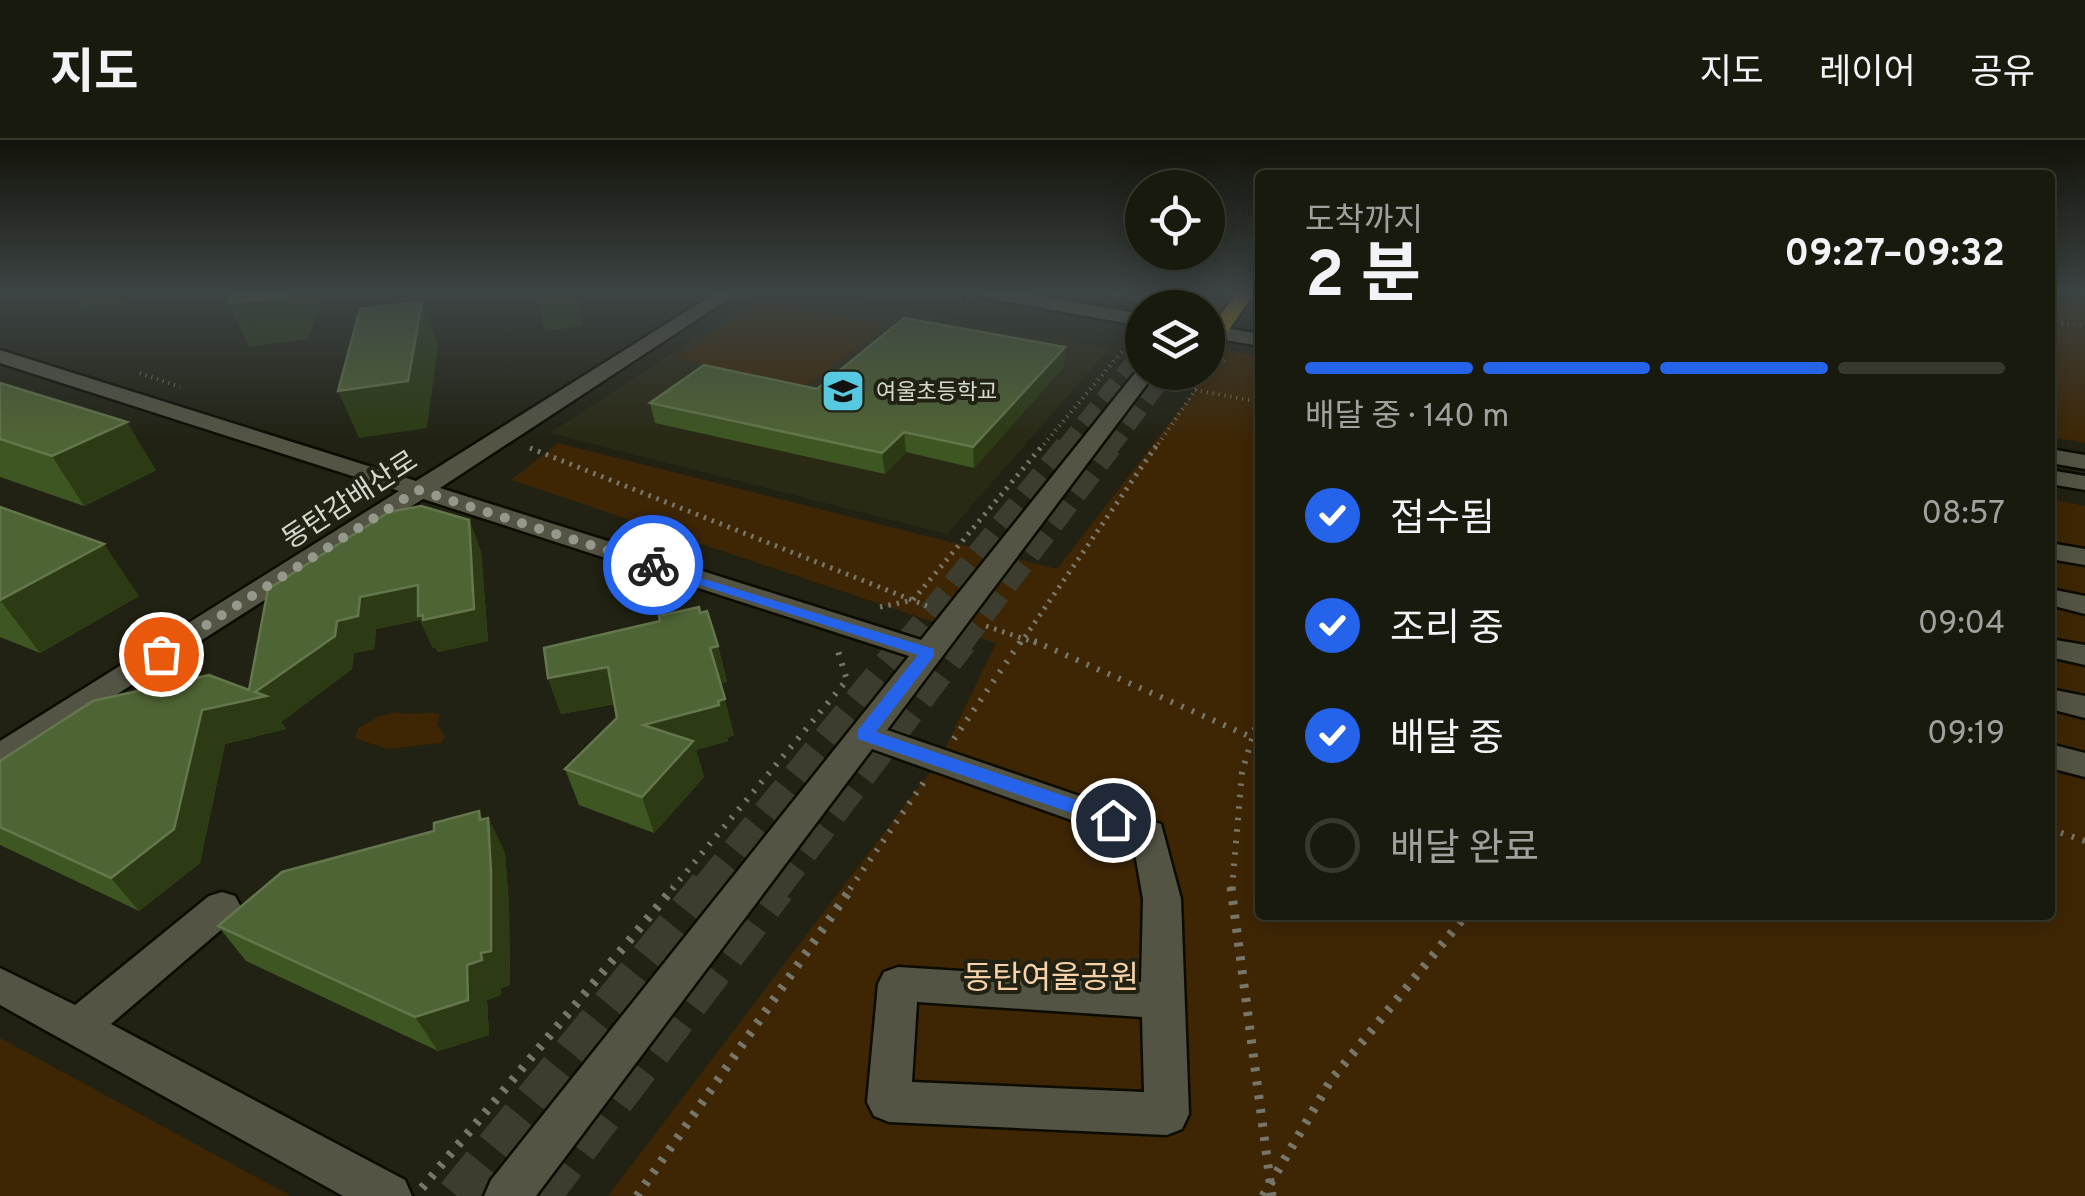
<!DOCTYPE html>
<html lang="ko">
<meta charset="utf-8">
<style>
:root{--surface:#191a0e;--page:#222317;--text:#f1f3f6;--muted:#9fa19e;--line:#37382e;--accent:#2563eb}
body{margin:0;font-family:Overpass,"Noto Sans KR",sans-serif;background:var(--page);color:var(--text);height:100vh;display:flex;flex-direction:column;font-size:38px;white-space:nowrap}
*{box-sizing:border-box;margin:0}
p{font-size:32px;color:var(--muted)}
.icon{flex:none;width:55px;height:55px;fill:none;stroke:currentColor;stroke-width:2;stroke-linecap:round;stroke-linejoin:round}
.map{position:relative;flex:1;overflow:hidden}
.details{position:absolute;left:1255px;top:30px;width:800px;height:750px;display:flex;flex-direction:column;background:var(--surface);border-radius:10px;box-shadow:0 5px 25px #0003,0 0 0 2px var(--line)}
.details>*{flex:none}
.controls{position:absolute;left:1125px;top:30px;display:grid;gap:20px}
.controls a{display:grid;place-items:center;width:100px;height:100px;border-radius:50%;background:var(--surface);box-shadow:0 5px 25px #0003,0 0 0 2px var(--line);font-size:50px}
.pin{position:absolute;display:grid;place-items:center;width:85px;height:85px;color:#fff;margin:-42px;border:5px solid #fff;border-radius:50%;box-shadow:0 2px 10px #0007}
.courier{position:absolute;display:grid;place-items:center;width:100px;height:100px;margin:-50px;border:8px solid #2563eb;border-radius:50%;background:#fff;color:#222;box-shadow:0 2px 12px #0007}
.head em{font-style:normal;font-weight:700}
.head div{display:flex;flex-direction:column-reverse}
.head{display:flex;align-items:center;justify-content:space-between;height:170px;padding:0 50px}
h1{font-size:65px;font-weight:700;line-height:75px}
.bar{display:grid;grid-template-columns:repeat(4,1fr);gap:15px 10px;align-content:center;height:120px;padding:0 50px}
.bar i{height:12px;border-radius:8px;background:var(--line)}
.bar .current{background:var(--accent)}
.bar p{grid-column:span 4}
ol{padding:0 50px;list-style:none}
li{display:flex;align-items:center;gap:30px;height:110px}
li p{margin-inline-start:auto}
li .icon{padding:10px;border-radius:50%;background:var(--accent);color:#fff;stroke-width:4}
li:last-child{color:var(--muted)}
li i{width:55px;height:55px;border:5px solid var(--line);border-radius:50%}
header{display:flex;align-items:center;gap:60px;box-sizing:border-box;height:140px;padding:0 50px;background:var(--surface);border-bottom:2px solid var(--line)}
header strong{font-size:48px}
nav{display:flex;gap:55px;margin-inline-start:auto;font-size:35px}
.map>svg:first-child{display:block}
.built{fill:#292914}
.green{fill:#3e2605}
.lines{fill:none;stroke-linecap:round;stroke-linejoin:round}
.highway-tunnel-far3{stroke:#3c3d2f;stroke-width:21;stroke-dasharray:21 10;stroke-linecap:butt}
.highway-tunnel-far2{stroke:#3c3d2f;stroke-width:26;stroke-dasharray:26 12;stroke-linecap:butt}
.highway-tunnel-far1{stroke:#3c3d2f;stroke-width:32;stroke-dasharray:32 16;stroke-linecap:butt}
.highway-tunnel{stroke:#3c3d2f;stroke-width:41;stroke-dasharray:41 20;stroke-linecap:butt}
.minor-casing{stroke:#0b0b02;stroke-width:5}
.highway-casing{stroke:#0b0b02;stroke-width:5}
.path-far3{stroke:#76776a;stroke-width:4;stroke-dasharray:1 5;stroke-linecap:butt}
.path-far2{stroke:#76776a;stroke-width:5;stroke-dasharray:2.5 6;stroke-linecap:butt}
.path-far1{stroke:#76776a;stroke-width:6;stroke-dasharray:2.5 9;stroke-linecap:butt}
.path{stroke:#76776a;stroke-width:9;stroke-dasharray:4 10;stroke-linecap:butt}
.minor{fill:#535444;fill-rule:evenodd}
.highway{fill:#af8a0f;fill-rule:evenodd}
.wall{fill:#3e5622}
.shaded-wall{fill:#2c3b14}
.building{fill:#4f6434;stroke:#64764c;stroke-width:2.5}
.route{fill:#2563eb}
.done{stroke:#97988c;stroke-width:10;stroke-dasharray:0 18}
.labels{text-anchor:middle;stroke-width:8;stroke-linejoin:round;paint-order:stroke}
.far-poi-label{font-size:22px;fill:#d6d7cd;stroke:#212213;text-anchor:start}
.street-label{font-size:28px;fill:#d6d7cd;stroke:#212213}
.near-park-label{font-size:32px;fill:#f8d1a8;stroke:#212213}
</style>
<header>
<strong>지도</strong>
<nav><a>지도</a><a>레이어</a><a>공유</a></nav>
</header>
<div class="map">
<svg width="2085" height="1056" viewBox="0 0 2085 1056">
<rect width="100%" height="100%" fill="#212213"/>
<path class="built" d="M766,152h41l302,57 -162,185 -397,-101z"/>
<path class="green" d="M2050,152h35v151l-35,-6z
M762,161l123,24 -79,62 -130,-29z
M1221,209l39,7v559h790v-416l35,7v690h-1477l332,-437 56,-116 -485,-163 47,-37 499,126 138,-179z
M398,572c15,5 28,-2 42,2l-3,10 8,13 -4,6 -54,6 -32,-11 3,-10 22,-12z
M0,898l291,158h-291z"/>
<g class="lines">
<path class="highway-tunnel-far3" d="M1181,168l13,-16
M1208,176l17,-24
M1066,309l76,-94
M1107,309l58,-77"/>
<path class="highway-tunnel-far2" d="M907,504l161,-198
M959,504l150,-198"/>
<path class="highway-tunnel-far1" d="M707,749l202,-248
M773,749l188,-248"/>
<path class="highway-tunnel" d="M457,1056l252,-309
M540,1056l235,-309"/>
<defs>
<path id="minor" d="M717,152h22l-299,196 481,152 218,-272 3,-1v5h14l-269,358 274,94 20,75 8,215 -7,15 -15,6 -278,-13 -15,-6 -7,-14 11,-118 6,-12 14,-5 243,15 2,-83 -10,-57 -261,-93 -336,447h-52l7,-16 418,-524 -486,-157 -423,270v-28l399,-250 -399,-128v-13l416,131zM917,862l225,15 2,75 -232,-10z
M976,152h41l125,22v12l-157,-28z
M1137,152l65,16h-43l-57,-15z
M1208,185l52,9v12l-52,-9z
M2050,309l35,6v14l-35,-6z
M2050,330l35,6v14l-35,-6z
M2050,403l35,6v16l-35,-6z
M2050,449l35,7v18l-35,-9z
M2050,499l35,6v20l-35,-8z
M2050,549l35,7v22l-35,-9z
M2050,604l35,9v24l-35,-9z
M222,752l13,4 6,11 -6,11 -124,106 294,156 7,16h-69l-343,-191v-37l75,37 134,-109z"/>
<path id="highway" d="M1162,152h19l-11,16h-19z
M1237,152h18l-31,45h-14l-2,-5z"/>
</defs>
<use href="#minor" class="minor-casing"/>
<use href="#highway" class="highway-casing"/>
<path class="path-far3" d="M919,152l48,9
M2050,182l35,4
M140,233l40,14
M1195,250l65,12
M1040,309l85,-101
M1155,309l58,-85 16,-6"/>
<path class="path-far2" d="M530,308l397,158
M880,467l33,-7 129,-154
M986,486l53,18
M1020,504l136,-198"/>
<path class="path-far1" d="M1034,501l226,100
M954,599l67,-98
M2050,689l35,12
M672,749l175,-209 -10,-32
M850,749l74,-107
M1232,749l10,-117 18,-60"/>
<path class="path" d="M1231,747l41,309
M422,1048l252,-301
M637,1056l215,-309
M1263,1056l68,-116 135,-165"/>
<use href="#minor" class="minor"/>
<use href="#highway" class="highway"/>
</g>
<path class="wall" d="M1065,207l-1,19 -90,102 -68,-16 -21,22 -230,-51 -5,-20 167,-14z
M0,243l156,87 -72,36 -84,-29z
M0,367l139,89 -99,57 -40,-16z
M469,380l12,32 7,89 -50,11 -2,-4h-3l-13,-28 -44,9 -2,20 -20,4 -2,16 -71,53 5,7 -61,15 -25,119 -61,48 -139,-66v-84l249,-71z
M700,472l18,34 9,36 -7,1 14,52 -7,2 1,4 -32,9 8,27 -50,56 -75,-28 -14,-36 52,-51 -2,-14 -54,10 -13,-36z
M479,671l4,8 5,-1 17,35 4,53 1,79 -9,3v7l-14,5 2,35 -51,16 -192,-90 -28,-35z"/>
<path class="shaded-wall" d="M71,152h55l-4,13 -40,6z
M289,152h35l-16,47 -59,8 -21,-44z
M534,152h43l5,34 -37,5z
M422,162l16,44 -11,82 -68,10 -21,-47z
M1065,207l-1,19 -90,102 -1,-21z
M127,282l29,48 -72,36 -32,-50z
M904,292l2,20 -21,22 -3,-21z
M469,380l12,32 7,89 -50,11 -2,-4h-3l-13,-28 -44,9 -2,20 -20,4 -2,16 -71,53 5,7 -61,15 -25,119 -61,48 -28,-33 91,-168 53,-18 82,-71 23,-24z
M104,404l35,52 -99,57 -40,-53z
M718,506l9,36 -8,1 -9,-35z
M608,527l12,36 -59,11 -13,-36z
M725,559l9,36 -7,2 1,4 -32,9 8,27 -50,56 -12,-36 1,-72z
M479,671l10,20 -1,-13 17,35 4,53 1,79 -9,3v7l-14,5 2,35 -51,16 -23,-34 52,-52z"/>
<path class="building" d="M233,152h56l-1,4 -60,7z
M422,162l-14,79 -70,10 22,-82z
M904,178l161,29 -92,100 -69,-15 -22,21 -232,-50 54,-38 113,24z
M0,243l127,39 -75,34 -52,-17z
M421,366l48,14 5,89 -51,11v-5l-5,1v-31l-58,12 -2,19 -21,5 -2,15 -80,56 11,4 -64,14 -28,119 -63,49 -111,-51v-66l93,-60 116,-26 40,15 19,-101 121,-77z
M0,367l104,37 -104,56z
M699,467l1,6 7,-2 11,35 -8,2 15,51 -7,2 1,4 -76,20 50,16 -51,56 -77,-28 52,-51 -9,-51 -60,11 -4,-30 116,-27 -1,-5z
M479,671l1,9 8,-2 3,53v80l-10,2 1,7 -15,5 1,35 -53,17 -197,-91 64,-54 152,-41v-8z"/>
<linearGradient id="sky" x2="0" y2="1"><stop stop-color="#12130a"/><stop offset="0.51" stop-color="#3d4444"/><stop offset="1" stop-color="#3d4444" stop-opacity="0"/></linearGradient>
<rect width="2085" height="300" fill="url(#sky)"/>
<path class="route" d="M648,422l286,87v7l-58,76 244,83v10h-14l-248,-86v-9l60,-75 -270,-87z"/>
<g class="lines">
<path class="done" d="M161,514l257,-164 235,75"/>
</g>
<defs>
<symbol id="school-square" viewBox="-11 -11 22 22"><rect x="-9" y="-9" width="18" height="18" rx="4" fill="#56c9e1" stroke="#212213"/><path d="M0-5L7-2L0 1L-7-2ZM-4 1L0 2.5L4 1V4Q0 6-4 4Z" fill="#111"/></symbol>
</defs>
<g fill-rule="evenodd">
<use href="#school-square" x="818" y="226" width="50" height="50"/>
</g>
<g class="labels">
<g class="far-poi-label">
<text x="876" y="259">여울초등학교</text>
</g>
<g class="street-label">
<text transform="translate(349 359) rotate(-33)" y="10">동탄감배산로</text>
</g>
<g class="near-park-label">
<text x="1051" y="848">동탄여울공원</text>
</g>
</g>
</svg>
<div class="controls">
<a><svg class="icon" aria-label="locate" viewBox="0 0 24 24"><circle cx="12" cy="12" r="6"/><path d="M12 2v4M12 18v4M2 12h4M18 12h4"/></svg></a>
<a><svg class="icon" aria-label="layers" viewBox="0 0 24 24"><path d="M12 4l9 5-9 5-9-5zM3 14l9 5 9-5"/></svg></a>
</div>
<div class="pin" style="left:161px;top:514px;background:#ea580c"><svg class="icon" aria-label="bag" viewBox="0 0 24 24"><path d="M5 8h14l-1 12H6zM9 8a3 3 0 0 1 6 0"/></svg></div>
<div class="pin" style="left:1113px;top:680px;background:#1f2937"><svg class="icon" aria-label="home" viewBox="0 0 24 24"><path d="M3 11l9-7 9 7M6 9v11h12V9"/></svg></div>
<div class="courier" style="left:653px;top:425px"><svg class="icon" aria-label="bike" viewBox="0 0 24 24"><circle cx="6" cy="16" r="4"/><circle cx="18" cy="16" r="4"/><path d="M6 16l4-8h5l3 8M10 8l3 8H6M13 5h3"/></svg></div>
<section class="details">
<div class="head"><div><h1>2 분</h1><p>도착까지</p></div><em>09:27–09:32</em></div>
<div class="bar"><i class="current"></i><i class="current"></i><i class="current"></i><i></i><p>배달 중 · 140 m</p></div>
<ol>
<li><svg class="icon" aria-label="check" viewBox="0 0 24 24"><path d="M5 12l5 5 9-10"/></svg>접수됨<p>08:57</p></li>
<li><svg class="icon" aria-label="check" viewBox="0 0 24 24"><path d="M5 12l5 5 9-10"/></svg>조리 중<p>09:04</p></li>
<li><svg class="icon" aria-label="check" viewBox="0 0 24 24"><path d="M5 12l5 5 9-10"/></svg>배달 중<p>09:19</p></li>
<li><i></i>배달 완료</li>
</ol>
</section>
</div>
